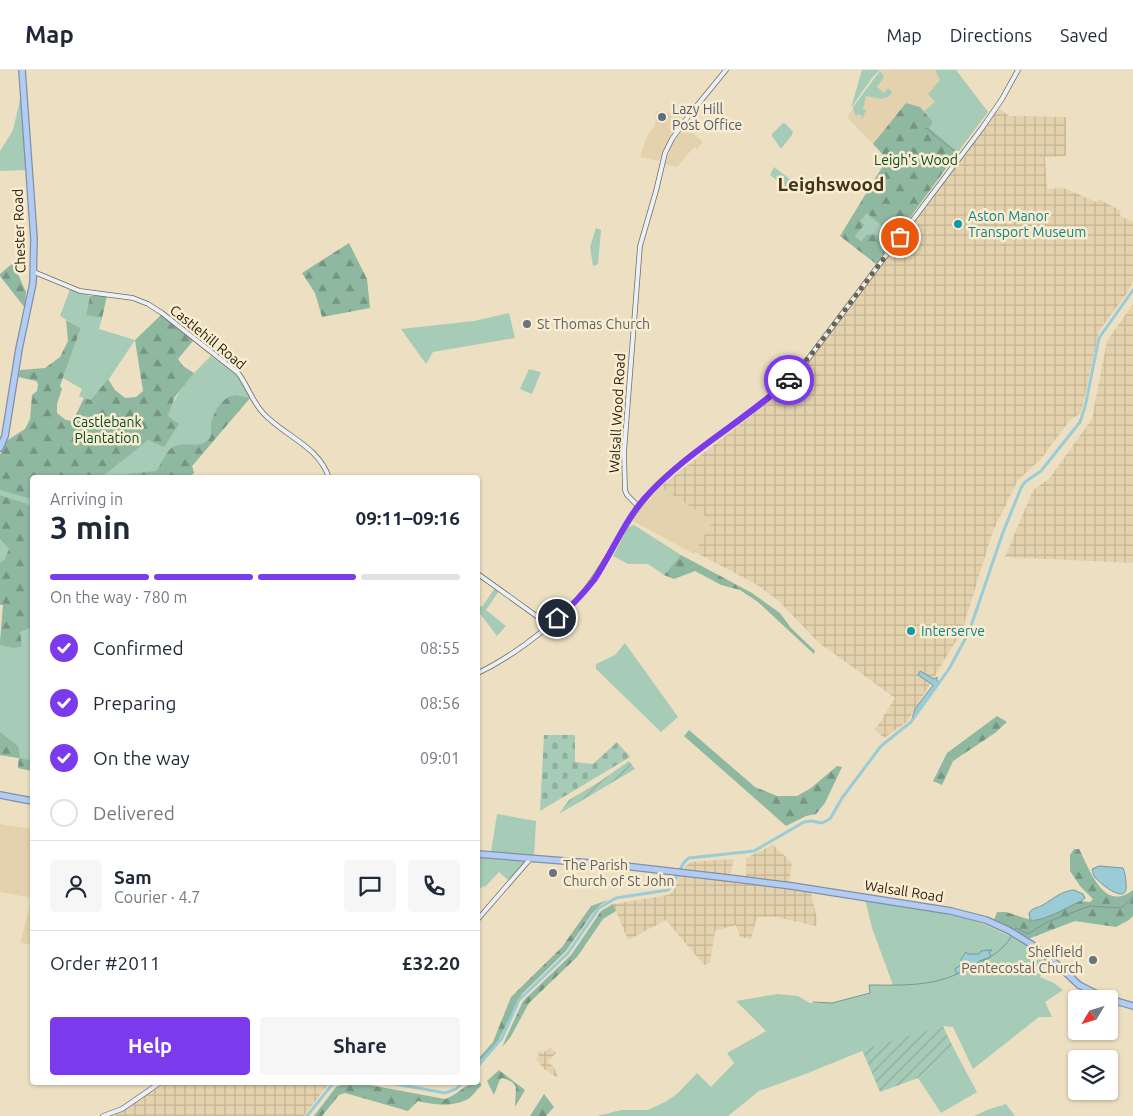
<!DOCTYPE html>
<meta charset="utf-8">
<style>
:root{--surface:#fff;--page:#f6f6f7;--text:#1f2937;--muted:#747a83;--line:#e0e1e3;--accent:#7c3aed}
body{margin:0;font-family:Ubuntu,sans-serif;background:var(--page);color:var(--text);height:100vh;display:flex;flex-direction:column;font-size:19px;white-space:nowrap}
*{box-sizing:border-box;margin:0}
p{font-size:16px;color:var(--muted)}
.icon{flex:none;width:28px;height:28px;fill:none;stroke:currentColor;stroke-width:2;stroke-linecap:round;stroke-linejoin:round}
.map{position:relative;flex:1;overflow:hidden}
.details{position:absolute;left:30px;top:405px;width:450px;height:610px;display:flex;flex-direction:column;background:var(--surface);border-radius:5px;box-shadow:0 1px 4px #0004}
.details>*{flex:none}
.needle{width:32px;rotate:232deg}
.fabs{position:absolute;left:1068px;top:920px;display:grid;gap:10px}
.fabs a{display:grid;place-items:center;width:50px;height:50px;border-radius:5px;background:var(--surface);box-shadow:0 1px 4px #0004;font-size:25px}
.pin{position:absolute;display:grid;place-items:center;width:42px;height:42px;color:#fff;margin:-21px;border:2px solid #fff;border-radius:50%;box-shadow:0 1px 5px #0007}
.courier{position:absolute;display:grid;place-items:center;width:50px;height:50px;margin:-25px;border:4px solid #7c3aed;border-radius:50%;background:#fff;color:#222;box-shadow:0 1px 6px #0007}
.summary em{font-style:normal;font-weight:700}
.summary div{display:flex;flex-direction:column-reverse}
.summary{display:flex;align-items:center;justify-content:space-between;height:85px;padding:0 20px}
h1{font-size:32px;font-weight:700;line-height:38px}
.bar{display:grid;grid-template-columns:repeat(4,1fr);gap:8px 5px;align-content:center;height:60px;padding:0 20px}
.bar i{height:6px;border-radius:4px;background:var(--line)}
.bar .active{background:var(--accent)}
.bar p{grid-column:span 4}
.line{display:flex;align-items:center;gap:12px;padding:0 20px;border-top:1px solid var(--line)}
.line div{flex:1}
.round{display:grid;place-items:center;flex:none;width:52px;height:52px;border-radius:5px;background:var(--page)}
ol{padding:0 20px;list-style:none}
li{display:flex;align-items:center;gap:15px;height:55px}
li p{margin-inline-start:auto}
li .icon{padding:5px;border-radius:50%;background:var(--accent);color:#fff;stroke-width:4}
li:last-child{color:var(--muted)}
li i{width:28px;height:28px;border:2px solid var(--line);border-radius:50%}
.action{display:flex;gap:10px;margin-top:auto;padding:10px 20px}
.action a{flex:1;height:58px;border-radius:5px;background:var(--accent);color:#fff;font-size:20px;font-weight:700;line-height:58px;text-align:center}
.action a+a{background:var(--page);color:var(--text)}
header{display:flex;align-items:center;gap:30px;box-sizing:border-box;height:70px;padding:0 25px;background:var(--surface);border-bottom:1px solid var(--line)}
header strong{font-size:24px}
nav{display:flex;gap:28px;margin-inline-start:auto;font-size:18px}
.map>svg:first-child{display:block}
.built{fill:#e3d2ad}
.industrial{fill:url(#industrial-grid)}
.green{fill:#a6cbb6}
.forest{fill:url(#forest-firs);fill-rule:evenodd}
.cemetery{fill:url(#cemetery-stones)}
.garden{fill:url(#garden-furrows)}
.water{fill:#99ccd6;stroke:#76989c}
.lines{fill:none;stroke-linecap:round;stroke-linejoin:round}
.stream{stroke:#76989c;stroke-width:1}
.canal{stroke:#99ccd6;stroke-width:3}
.secondary-casing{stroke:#776c51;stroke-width:5.5}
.highway-casing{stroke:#8190a6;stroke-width:8}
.secondary{stroke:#e8f0fc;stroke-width:4}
.highway{stroke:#b3ccf4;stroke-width:5.5}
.done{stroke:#6b6352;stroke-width:5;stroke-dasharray:0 9}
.route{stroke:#7c3aed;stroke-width:6}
.service-dot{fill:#5c6f8a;stroke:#faedcf;stroke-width:2}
.culture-dot{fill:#0f9aa8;stroke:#faedcf;stroke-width:2}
.worship-dot{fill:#6b7280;stroke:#faedcf;stroke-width:2}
.labels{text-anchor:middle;stroke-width:5;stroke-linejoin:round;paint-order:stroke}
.service-label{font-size:14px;fill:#4e5e75;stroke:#faedcf;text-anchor:start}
.park-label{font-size:14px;fill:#004d30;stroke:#faedcf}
.culture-label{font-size:14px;fill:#0d838f;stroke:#faedcf;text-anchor:start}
.street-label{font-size:14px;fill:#252015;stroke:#faedcf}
.worship-label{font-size:14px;fill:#5b616d;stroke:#faedcf;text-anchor:start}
.district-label{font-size:19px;font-weight:bold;fill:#3f351c;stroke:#faedcf}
</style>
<header>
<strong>Map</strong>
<nav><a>Map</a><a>Directions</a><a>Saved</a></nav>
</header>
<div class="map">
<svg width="1133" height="1046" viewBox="0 0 1133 1046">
<defs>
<pattern id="industrial-grid" width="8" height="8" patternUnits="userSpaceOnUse" patternTransform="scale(1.25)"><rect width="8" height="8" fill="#e3d2ad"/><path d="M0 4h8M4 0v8" fill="none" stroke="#c3b494"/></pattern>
<pattern id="forest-firs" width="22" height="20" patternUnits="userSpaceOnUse" patternTransform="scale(1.25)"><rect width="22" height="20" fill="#8fb8a1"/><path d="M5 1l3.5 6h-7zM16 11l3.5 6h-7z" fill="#759582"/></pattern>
<pattern id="cemetery-stones" width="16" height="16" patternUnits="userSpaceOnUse" patternTransform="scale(1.25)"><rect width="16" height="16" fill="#a6cbb6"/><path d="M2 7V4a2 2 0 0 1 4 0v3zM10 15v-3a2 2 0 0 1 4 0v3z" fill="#8fae9c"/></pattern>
<pattern id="garden-furrows" width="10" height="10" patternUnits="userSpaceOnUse" patternTransform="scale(1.25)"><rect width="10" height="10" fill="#a6cbb6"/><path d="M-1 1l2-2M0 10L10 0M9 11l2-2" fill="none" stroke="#8fae9c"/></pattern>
</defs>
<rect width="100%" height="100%" fill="#ede0c2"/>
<path class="built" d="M882,0h74l32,42 -30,40 -30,-24 5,-6 -13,-15 -14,-4 -33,41 -26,-27 26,-38z
M656,41l18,2 6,3v7l-16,26 -5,12 -19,-4 7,-21 8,-11z
M685,56l18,16 -6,7 -3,-2 -17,20 -12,-3 7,-20z
M660,417l53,34 -19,33 -63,-34z
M0,754l32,5v116l-12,-2 12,-45 -32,-6z"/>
<path class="industrial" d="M1000,39l9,7 57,1v39l-21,1 2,32 17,-1 32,14 3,-3 22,12 -1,5 13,6v60l-6,11 -28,38 -18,82 -11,7 -29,39 -23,21 -25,51 -31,100 -55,91 -23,16 -9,-8 20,-32 -77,-56 -40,-42 -24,-17 -59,-31 18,-31 -53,-34 119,-93 23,-23 194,-259z
M1133,234v259l-128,-6 28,-67 16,-11 43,-60 15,-78z
M773,775l19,18 -3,20 -43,-5v-20z
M734,789l-4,17 -44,-5 -1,-4 5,-5z
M680,805l131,17 6,28 -1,6 -39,-9h-20l-6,22 -11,-2 -4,-12 -21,6 -5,32 -6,2 -38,-45 -38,20 -15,-36 55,-9 5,-3z
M550,977l6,6 -8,9 6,5 4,11 -14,-9 -8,-10 3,-3 -2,-3 4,-3 2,3z
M166,1013v-1l163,1 -25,33h-188l-1,-1z"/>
<path class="green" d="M862,0h18l-8,8 -21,30z
M935,0h21l32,42 -30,40 -30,-24 5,-6 -9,-11 11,-9 -7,-8 12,-14z
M880,1l4,6 -7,10 7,6 4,-5 4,5c-8,9 -15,5 -26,3l-3,13 3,1 -4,9h-1l1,-3 -4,-2 -2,2 -1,-2 -2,-7z
M21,25l6,75 -27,1v-20l13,-21z
M783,53l3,1 7,8 -1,3 -11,14 -9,-13v-2z
M774,97l21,16 -5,8 -20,-16z
M867,142l18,16 -8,8 -16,5 -6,-5 8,-11 -4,-3z
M596,158l5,2v1l-3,33 -5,2 -3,-19z
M70,219l20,7 -4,19 16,3 -3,11 36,11 -30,45 -14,16 -12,-5 3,-7 -19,-11 18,-50 -21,-12z
M509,243l6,25 -82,14 -7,12 -25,-35 73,-8z
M211,286l30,23 9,19 -58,68 2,7 -5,4 -157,1v293l-14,-3 1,-10 -19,-3v-113l3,-37h-3v-149l6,-14 19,-13 3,-5 139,-7c11,-27 23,-41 44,-61z
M529,299l12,3 -9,22 -12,-5z
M634,455l47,30 -17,20 -16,-11h-20l-15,-8 15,-29z
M495,518l4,3 -13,19 20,16 -9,10 -19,-25v-7l4,3z
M625,573l53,74 -17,15 -65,-63v-5l19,-9z
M497,744l39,7 -2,36 -43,-5z
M478,786l50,4 -20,20 -9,-8 -14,15 -2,-1 -5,5z
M865,829l85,15 27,7 37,17 33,21 -7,18 14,6 9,7 -18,12 7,15h-13l-66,52 -20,-42 -10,-1 -81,25 -54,22 -49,18 -31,25h-131l24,-6h27l19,-9 11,-8 19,-20 14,14 23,-24 -7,-10 39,-22 -30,-30 41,-7 21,2 12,7h22l38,-10 -1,-8h24l-21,-57z
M954,979l23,43 -36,21 -23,-35z
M1006,1034l9,12h-41l13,-6z"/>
<path class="forest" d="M906,33l14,4 13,15 -4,6 29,24 -82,112 -36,-28 47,-77 -14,-15zM867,143l17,15 -7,8 -2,-2 -8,1 -6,6 -6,-5 9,-11 -4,-4z
M349,173l18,36 3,29 -48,9 -7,-24 -13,-20z
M13,193l13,29 -1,16 -25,-32v-2z
M90,226h17l-5,22 -16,-3z
M161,245l32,26 -15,18 5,7 11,7 -19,24 -7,19 11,8 -15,23 -16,-7 -46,37 -70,1v21l-32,-9v-35l6,-14 19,-12 5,-10 2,-24 5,-4 1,-7 -2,-3 -18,-4 2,-7 25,-2 15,-11 8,-16 -2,-21 15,8 -21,58 2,3 -5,15v9l9,7 7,1 11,-23 7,2 17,-21 7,11 10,8 11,-1 7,-6 -8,-51z
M235,325l15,3 -58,68 2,7 -5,4h-60l-1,-3 28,-3c8,-9 9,-23 22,-26 9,-3 27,5 32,-9 2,-4 1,-9 1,-12 3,-13 11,-27 24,-29z
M0,425l27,9 5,3v120l-12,5 2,14 -8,2 -14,-3 3,-40h-3v-42l5,-4 4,-10 -9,-10z
M681,485l71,38 28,20 11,15 24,23 -1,3 -56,-52 -18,-12 -19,-5 -26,-14 -21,8 -10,-4z
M997,646l10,6 -12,11 -42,28 -11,24 -9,-4 14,-28z
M689,660l66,57 22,9h20l14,-8 26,-22 5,1 -17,36 -9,11 -10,2 -20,10 -102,-90z
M0,662l18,14 2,12 12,3v10l-14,-3 1,-10 -19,-3z
M1074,779h5c11,21 25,64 54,41v26l-4,4 -13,7 -41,-6 -47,18 -34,-19 3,-8h9l28,9 47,-20 9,1 3,-3 -13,-13 -10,-15v-16z
M608,830l-8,5 -8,9 -26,37 -44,43 -25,49 -19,20v-4l15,-17 18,-45 51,-50 29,-41z
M613,834l3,7 -13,8 -26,38 -48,46 -19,35 -8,9 21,-46 48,-46 30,-44z
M499,1000l26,20 -10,17 1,-20 -4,-5 -9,-4 -3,1 -6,16 -7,-14z
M478,1011l3,2v3c-5,4 -9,12 -15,14 -15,7 -32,5 -48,1l-10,10 -63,-18 -6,2 -17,21h-8l22,-29 9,-4h14l86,16c13,-4 22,-17 33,-17z
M544,1024l10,13 -8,9h-16z"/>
<path class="cemetery" d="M544,665h31v27l18,2 24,-22 13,15 -90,54z"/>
<path class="garden" d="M629,691l6,8 -76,45 10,-14 30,-18z
M943,956l11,23 -36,29 -38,14 -18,-42z"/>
<path class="water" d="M920,601l14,8 3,-2v3l2,2 -28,40 4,-13 18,-24 -15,-10z
M1099,796l24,2c2,5 3,10 3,16 3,23 -26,0 -31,-7 -2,-2 -2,-5 -3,-8z
M1074,820l9,4 2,4 -4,3c-11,5 -40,22 -51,19l-1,-7c4,-6 9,-5 14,-8 11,-7 19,-14 31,-15z
M988,880h4l-3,2 2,5 -12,4 -1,2 -21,11 -2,-5 7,-5 -1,-5 5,-7 2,2h11l2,-3z"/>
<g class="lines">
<path class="stream" d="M925,58l3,1 8,8 20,15
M1014,860l2,-2 12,6 19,-12 43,-16 31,2 12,-11
M960,902c19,-10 40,-16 51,-35
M813,932l19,1 38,-10 -1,-8c30,0 60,2 88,-11"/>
<path class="canal" d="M478,996l24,-28 17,-38 49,-47 31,-45 17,-10 52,-8c10,-9 10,-25 21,-32l65,-7 50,-29 7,-1 11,2 8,-4 12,-21 39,-52 30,-24 38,-53 20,-37 33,-97 19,-47 4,-6 16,-11 39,-49 5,-15 14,-69 34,-48
M385,1012l60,11 11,-4 7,-7
M307,1046l27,-34"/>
<defs>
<path id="secondary" d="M34,202l46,19 53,7 15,6 14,9 76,60c10,13 14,28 25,40 21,23 56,33 66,65
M638,436l-11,-11 -2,-5 -1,-38 16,-206 16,-55 9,-38 7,-14 18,-25 36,-44
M478,504l71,51
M478,603c38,-18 93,-60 116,-95 23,-33 34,-64 64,-94 44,-43 102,-71 144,-117l180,-239 20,-29 16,-29
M478,849l53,-61
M103,1046l19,-7 39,-27"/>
<path id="highway" d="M0,378l5,-12 14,-87 14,-66 1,-44 -12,-169
M0,725l32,6
M478,784l138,11 121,14 55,7 159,25 35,9 22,10 23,14 28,22 20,19 28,14
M1109,929l24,7"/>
</defs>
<use href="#secondary" class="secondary-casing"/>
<use href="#highway" class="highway-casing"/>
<use href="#secondary" class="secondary"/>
<use href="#highway" class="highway"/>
</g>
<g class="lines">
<path class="done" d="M789,310l25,-29 86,-114"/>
<path class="route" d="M557,548c14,-11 26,-24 37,-38 18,-27 29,-57 50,-81 42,-47 99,-77 145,-119"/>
</g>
<circle class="service-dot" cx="662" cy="47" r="5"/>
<g class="culture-dot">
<circle cx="958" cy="154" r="5"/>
<circle cx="911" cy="561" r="5"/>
</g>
<g class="worship-dot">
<circle cx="527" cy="254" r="5"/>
<circle cx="553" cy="803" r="5"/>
<circle cx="1093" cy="890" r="5"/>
</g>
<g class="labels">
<g class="service-label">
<text x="672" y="44">Lazy Hill<tspan x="672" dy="16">Post Office</tspan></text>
</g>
<g class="park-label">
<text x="916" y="95">Leigh's Wood</text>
<text x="107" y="357">Castlebank<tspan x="107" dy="16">Plantation</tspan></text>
</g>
<g class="culture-label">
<text x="968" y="151">Aston Manor<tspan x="968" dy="16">Transport Museum</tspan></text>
<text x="921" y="566">Interserve</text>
</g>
<g class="street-label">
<text transform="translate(19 161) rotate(-92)" y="5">Chester Road</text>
<text transform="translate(208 267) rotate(39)" y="5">Castlehill Road</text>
<text transform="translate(617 343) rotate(-87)" y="5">Walsall Wood Road</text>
<text transform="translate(904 821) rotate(9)" y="5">Walsall Road</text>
</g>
<g class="worship-label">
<text x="537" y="259">St Thomas Church</text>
<text x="563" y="800">The Parish<tspan x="563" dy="16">Church of St John</tspan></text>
<text x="1083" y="887" text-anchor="end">Shelfield<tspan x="1083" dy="16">Pentecostal Church</tspan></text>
</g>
<g class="district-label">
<text x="831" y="121">Leighswood</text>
</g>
</g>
</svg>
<div class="fabs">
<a><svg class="needle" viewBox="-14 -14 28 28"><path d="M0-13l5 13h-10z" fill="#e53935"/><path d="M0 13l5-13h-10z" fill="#747a83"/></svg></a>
<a><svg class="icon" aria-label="layers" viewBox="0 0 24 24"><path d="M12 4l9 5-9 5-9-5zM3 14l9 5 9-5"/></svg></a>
</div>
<div class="pin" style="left:900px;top:167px;background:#ea580c"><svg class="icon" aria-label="bag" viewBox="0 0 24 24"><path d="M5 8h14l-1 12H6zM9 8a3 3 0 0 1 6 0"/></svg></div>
<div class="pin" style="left:557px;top:548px;background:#1f2937"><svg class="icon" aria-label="home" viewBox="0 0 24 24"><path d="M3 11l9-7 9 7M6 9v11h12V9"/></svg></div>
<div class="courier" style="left:789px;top:310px"><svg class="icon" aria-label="car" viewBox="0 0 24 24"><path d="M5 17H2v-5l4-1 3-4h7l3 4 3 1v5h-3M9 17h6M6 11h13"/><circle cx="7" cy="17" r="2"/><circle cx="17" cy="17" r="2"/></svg></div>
<section class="details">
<div class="summary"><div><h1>3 min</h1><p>Arriving in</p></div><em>09:11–09:16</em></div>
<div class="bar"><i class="active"></i><i class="active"></i><i class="active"></i><i></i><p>On the way · 780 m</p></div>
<ol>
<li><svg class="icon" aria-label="check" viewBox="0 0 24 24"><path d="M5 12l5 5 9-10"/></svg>Confirmed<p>08:55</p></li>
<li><svg class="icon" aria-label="check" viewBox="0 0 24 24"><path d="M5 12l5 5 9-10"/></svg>Preparing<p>08:56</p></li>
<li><svg class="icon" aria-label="check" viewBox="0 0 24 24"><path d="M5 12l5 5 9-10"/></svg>On the way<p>09:01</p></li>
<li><i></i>Delivered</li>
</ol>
<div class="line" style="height:90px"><a class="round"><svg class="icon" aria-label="person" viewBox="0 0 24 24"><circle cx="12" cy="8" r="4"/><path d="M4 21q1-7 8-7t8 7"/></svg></a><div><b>Sam</b><p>Courier · 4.7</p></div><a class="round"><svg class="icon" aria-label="chat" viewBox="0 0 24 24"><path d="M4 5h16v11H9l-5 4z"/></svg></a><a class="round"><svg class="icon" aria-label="phone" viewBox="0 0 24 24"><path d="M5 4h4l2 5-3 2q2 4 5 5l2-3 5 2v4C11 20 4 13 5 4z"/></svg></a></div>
<div class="line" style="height:65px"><div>Order #2011</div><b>£32.20</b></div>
<div class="action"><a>Help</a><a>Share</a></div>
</section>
</div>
